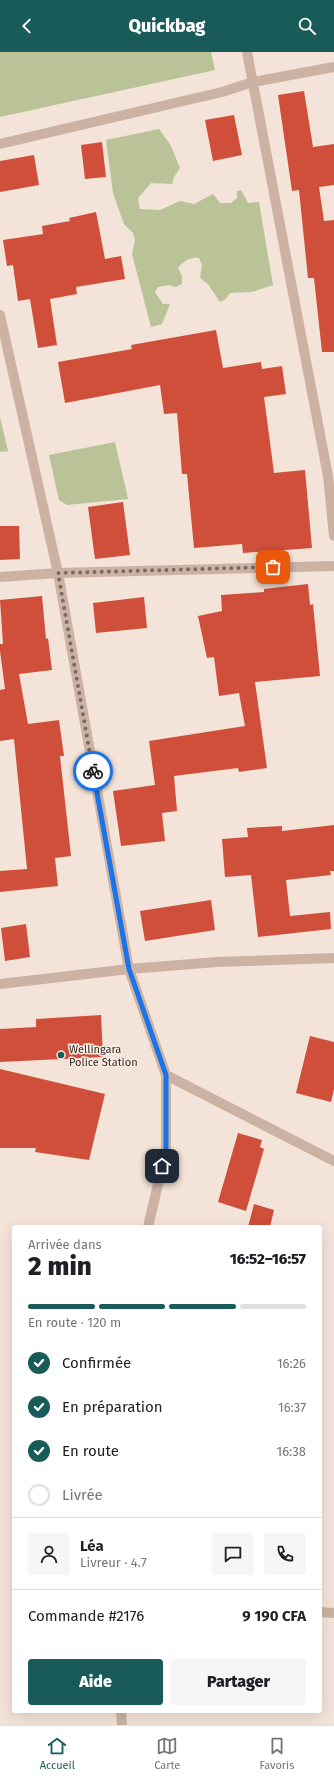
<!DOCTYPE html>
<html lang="fr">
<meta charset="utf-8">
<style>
:root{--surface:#fff;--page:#f6f6f6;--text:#202124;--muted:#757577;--line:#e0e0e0;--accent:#185b58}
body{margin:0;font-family:"Fira Sans",sans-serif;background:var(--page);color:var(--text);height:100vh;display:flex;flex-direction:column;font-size:15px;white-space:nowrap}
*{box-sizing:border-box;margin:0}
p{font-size:13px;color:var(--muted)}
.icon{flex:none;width:22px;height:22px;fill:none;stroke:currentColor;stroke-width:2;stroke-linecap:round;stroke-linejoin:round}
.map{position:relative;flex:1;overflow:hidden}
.details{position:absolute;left:12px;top:1173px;width:310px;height:488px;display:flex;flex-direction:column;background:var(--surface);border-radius:4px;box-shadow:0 4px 16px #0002}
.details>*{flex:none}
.pin{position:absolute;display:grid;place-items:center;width:34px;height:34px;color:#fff;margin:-17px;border-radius:8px;box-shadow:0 2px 6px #0006}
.courier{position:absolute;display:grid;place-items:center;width:40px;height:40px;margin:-20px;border:3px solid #1a73e8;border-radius:50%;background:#fff;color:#222;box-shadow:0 1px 5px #0007}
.headline em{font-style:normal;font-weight:800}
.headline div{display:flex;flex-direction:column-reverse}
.headline{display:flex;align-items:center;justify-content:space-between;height:68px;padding:0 16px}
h1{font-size:26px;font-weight:800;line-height:30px}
.bar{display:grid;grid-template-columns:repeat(4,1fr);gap:6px 4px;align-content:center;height:48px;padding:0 16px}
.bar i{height:5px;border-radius:3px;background:var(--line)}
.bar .selected{background:var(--accent)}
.bar p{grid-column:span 4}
.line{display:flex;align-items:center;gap:10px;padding:0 16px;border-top:1px solid var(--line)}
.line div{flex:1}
.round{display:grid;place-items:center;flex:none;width:42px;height:42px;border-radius:4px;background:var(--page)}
ol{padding:0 16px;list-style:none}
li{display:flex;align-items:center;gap:12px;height:44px}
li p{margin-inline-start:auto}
li .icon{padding:4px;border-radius:50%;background:var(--accent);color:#fff;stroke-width:4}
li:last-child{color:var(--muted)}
li i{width:22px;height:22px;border:2px solid var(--line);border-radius:50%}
.primary-button{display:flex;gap:8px;margin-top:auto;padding:8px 16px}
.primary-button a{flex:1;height:46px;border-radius:4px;background:var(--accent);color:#fff;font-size:16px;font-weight:800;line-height:46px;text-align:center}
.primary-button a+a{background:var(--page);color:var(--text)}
header{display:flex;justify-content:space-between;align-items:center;height:52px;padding:0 16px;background:var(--accent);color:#fff;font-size:18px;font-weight:800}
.menu{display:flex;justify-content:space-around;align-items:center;height:56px;border-top:1px solid var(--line);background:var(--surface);font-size:11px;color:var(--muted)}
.menu a{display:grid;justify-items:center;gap:2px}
.menu .selected{color:var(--accent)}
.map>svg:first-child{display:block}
.green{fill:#b9c397}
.building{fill:#cf4f3a}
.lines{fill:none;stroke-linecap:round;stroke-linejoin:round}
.minor{stroke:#ccb2a3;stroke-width:10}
.done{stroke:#786a64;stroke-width:4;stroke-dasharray:0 7.2}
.route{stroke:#1a73e8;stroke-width:5}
.poi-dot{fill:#185b58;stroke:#faeee4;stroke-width:1.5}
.labels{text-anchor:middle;stroke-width:3;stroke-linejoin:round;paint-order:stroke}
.poi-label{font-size:11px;fill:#362926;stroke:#faeee4;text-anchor:start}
</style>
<header><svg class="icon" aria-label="back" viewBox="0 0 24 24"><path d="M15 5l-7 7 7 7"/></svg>Quickbag<svg class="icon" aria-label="search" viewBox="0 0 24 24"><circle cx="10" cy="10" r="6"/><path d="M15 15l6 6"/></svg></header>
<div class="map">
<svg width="334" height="1673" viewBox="0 0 334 1673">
<rect width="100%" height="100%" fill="#f3e3d8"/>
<path class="green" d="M0,0h211l4,18 -215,47z
M159,77l11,15 10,24 -6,9 -2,7 -21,-1 -13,15 2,11 20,1 20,-9 14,3 19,-10 7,9h11l6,-5v-7l4,-1 7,13 11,-1 14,83 -21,7 -22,1 -4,6 -6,3 -12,-18 -8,-6 2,-13 -3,-7c-10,-1 -15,3 -21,10l4,8v8l-6,3 -7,-2 -11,2 -3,5 8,12h7l-8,20 -11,3 -19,-73 3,-14 -2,-7 -9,-9 -11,-31 -7,-53z
M0,365l8,34 -8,1z
M115,390l13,57 -61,6 -8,-5 -10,-45z"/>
<path class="building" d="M304,39l9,56 21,-3v41l-15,2 5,34 10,-1v132h-12l-8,-74h-6l-9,-88 -7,1 -14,-96z
M234,63l8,40 -29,6 -8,-41z
M102,90l4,35 -21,2 -4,-34z
M34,103l5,30 -39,7v-31z
M96,160l9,47 16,-3 4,23 -49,8 1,7 -27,5 7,46 -19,3 -8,-49 -12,2 -5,-36 -6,1 -4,-26 40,-6 -1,-8 28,-5 -1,-3z
M216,278l7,38 38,-6 1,7 20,-3 4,28 -22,3 10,76 31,-3 7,78 -69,5 -1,-9 -48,4 -7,-74h-5l-5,-61 -13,1 -4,-29 -95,18 -7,-41 74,-13 -1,-4z
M123,450l7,53 -35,4 -7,-52z
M0,474h19l1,33 -20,1z
M308,532l2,21 3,-1 7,72 -65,6 12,86 -28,4 -1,-4 -64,8 3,35 -15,2 3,28 -44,5 -8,-55 42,-6 -6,-44 96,-15 -6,-33 -20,3 -5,-39 -7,1 -9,-42 24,-5 -1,-16 43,-3v-3z
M42,544l4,43 2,-1 4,32 -33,4 9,50 31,-4 5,36h-4l11,100 -16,2 3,28 -58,6v-21l27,-2 -13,-130 -14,2v-51l5,-1 -5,-38v-7h3l-3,-44z
M144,545l3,31 -51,5 -3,-30z
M334,773v46h-4l1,4 -45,5 4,36 40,-4 1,17 -73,8 -7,-62 -26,2 -3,-38 26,-2 -1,-9 35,-2v5z
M211,848l4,30 -70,11 -5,-30z
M26,872l4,33 -25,4 -4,-33z
M101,963l2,42 -103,5v-33l36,-2v-8z
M310,984l24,6v47l-3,13 -35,-9z
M0,1017l105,25 -16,66 -54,-8 1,-4h-36z
M238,1081l24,7 -2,7 4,2 -18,62 -28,-9z
M254,1152l20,6 -4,17h-22z"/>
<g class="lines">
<path class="minor" d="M247,0l81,424 6,60
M0,92l222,-52 31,-10 81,-15
M0,263l58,258 71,396 37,106 168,86
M0,525l58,-4 276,-7
M0,932l129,-15 88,-7 117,-4
M148,1175l18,-77v-75
M320,1560l14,1
M121,1659l1,14"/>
</g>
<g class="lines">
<path class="done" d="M93,719l-35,-198 215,-6"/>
<path class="route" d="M93,719l36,198 37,106v75l-4,16"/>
</g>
<circle class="poi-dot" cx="61" cy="1003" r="4"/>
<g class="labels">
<g class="poi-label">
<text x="69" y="1001">Wellingara<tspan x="69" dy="13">Police Station</tspan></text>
</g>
</g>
</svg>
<div class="pin" style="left:273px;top:515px;background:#ea580c"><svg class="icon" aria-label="bag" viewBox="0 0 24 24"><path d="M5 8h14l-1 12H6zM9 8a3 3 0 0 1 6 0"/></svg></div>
<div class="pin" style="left:162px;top:1114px;background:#1f2937"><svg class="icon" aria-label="home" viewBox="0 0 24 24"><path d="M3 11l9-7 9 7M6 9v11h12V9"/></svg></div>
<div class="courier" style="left:93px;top:719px"><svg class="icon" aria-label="bike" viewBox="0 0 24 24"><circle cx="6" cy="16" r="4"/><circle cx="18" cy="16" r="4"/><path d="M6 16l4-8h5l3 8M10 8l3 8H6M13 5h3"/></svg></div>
<section class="details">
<div class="headline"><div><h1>2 min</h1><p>Arrivée dans</p></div><em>16:52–16:57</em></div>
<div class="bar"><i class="selected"></i><i class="selected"></i><i class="selected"></i><i></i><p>En route · 120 m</p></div>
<ol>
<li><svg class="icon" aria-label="check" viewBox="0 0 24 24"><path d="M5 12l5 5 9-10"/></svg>Confirmée<p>16:26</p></li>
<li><svg class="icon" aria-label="check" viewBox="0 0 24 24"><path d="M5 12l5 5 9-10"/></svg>En préparation<p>16:37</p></li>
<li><svg class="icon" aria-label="check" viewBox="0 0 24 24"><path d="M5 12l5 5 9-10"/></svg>En route<p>16:38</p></li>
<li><i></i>Livrée</li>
</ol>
<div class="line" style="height:72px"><a class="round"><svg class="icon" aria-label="person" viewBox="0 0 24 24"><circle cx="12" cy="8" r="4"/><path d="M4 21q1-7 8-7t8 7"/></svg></a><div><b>Léa</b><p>Livreur · 4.7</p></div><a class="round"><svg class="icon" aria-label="chat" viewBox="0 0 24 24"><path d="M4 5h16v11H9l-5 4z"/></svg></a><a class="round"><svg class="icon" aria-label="phone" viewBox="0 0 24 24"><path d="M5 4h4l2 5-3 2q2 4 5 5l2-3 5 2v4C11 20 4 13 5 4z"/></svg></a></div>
<div class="line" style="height:52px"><div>Commande #2176</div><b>9 190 CFA</b></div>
<div class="primary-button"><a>Aide</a><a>Partager</a></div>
</section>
</div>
<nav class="menu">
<a class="selected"><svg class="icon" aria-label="home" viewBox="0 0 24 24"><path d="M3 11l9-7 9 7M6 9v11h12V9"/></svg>Accueil</a>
<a><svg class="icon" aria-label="map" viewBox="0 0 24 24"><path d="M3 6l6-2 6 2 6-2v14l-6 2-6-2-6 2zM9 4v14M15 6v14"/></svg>Carte</a>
<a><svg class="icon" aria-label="saved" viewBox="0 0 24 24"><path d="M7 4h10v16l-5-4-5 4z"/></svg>Favoris</a>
</nav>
